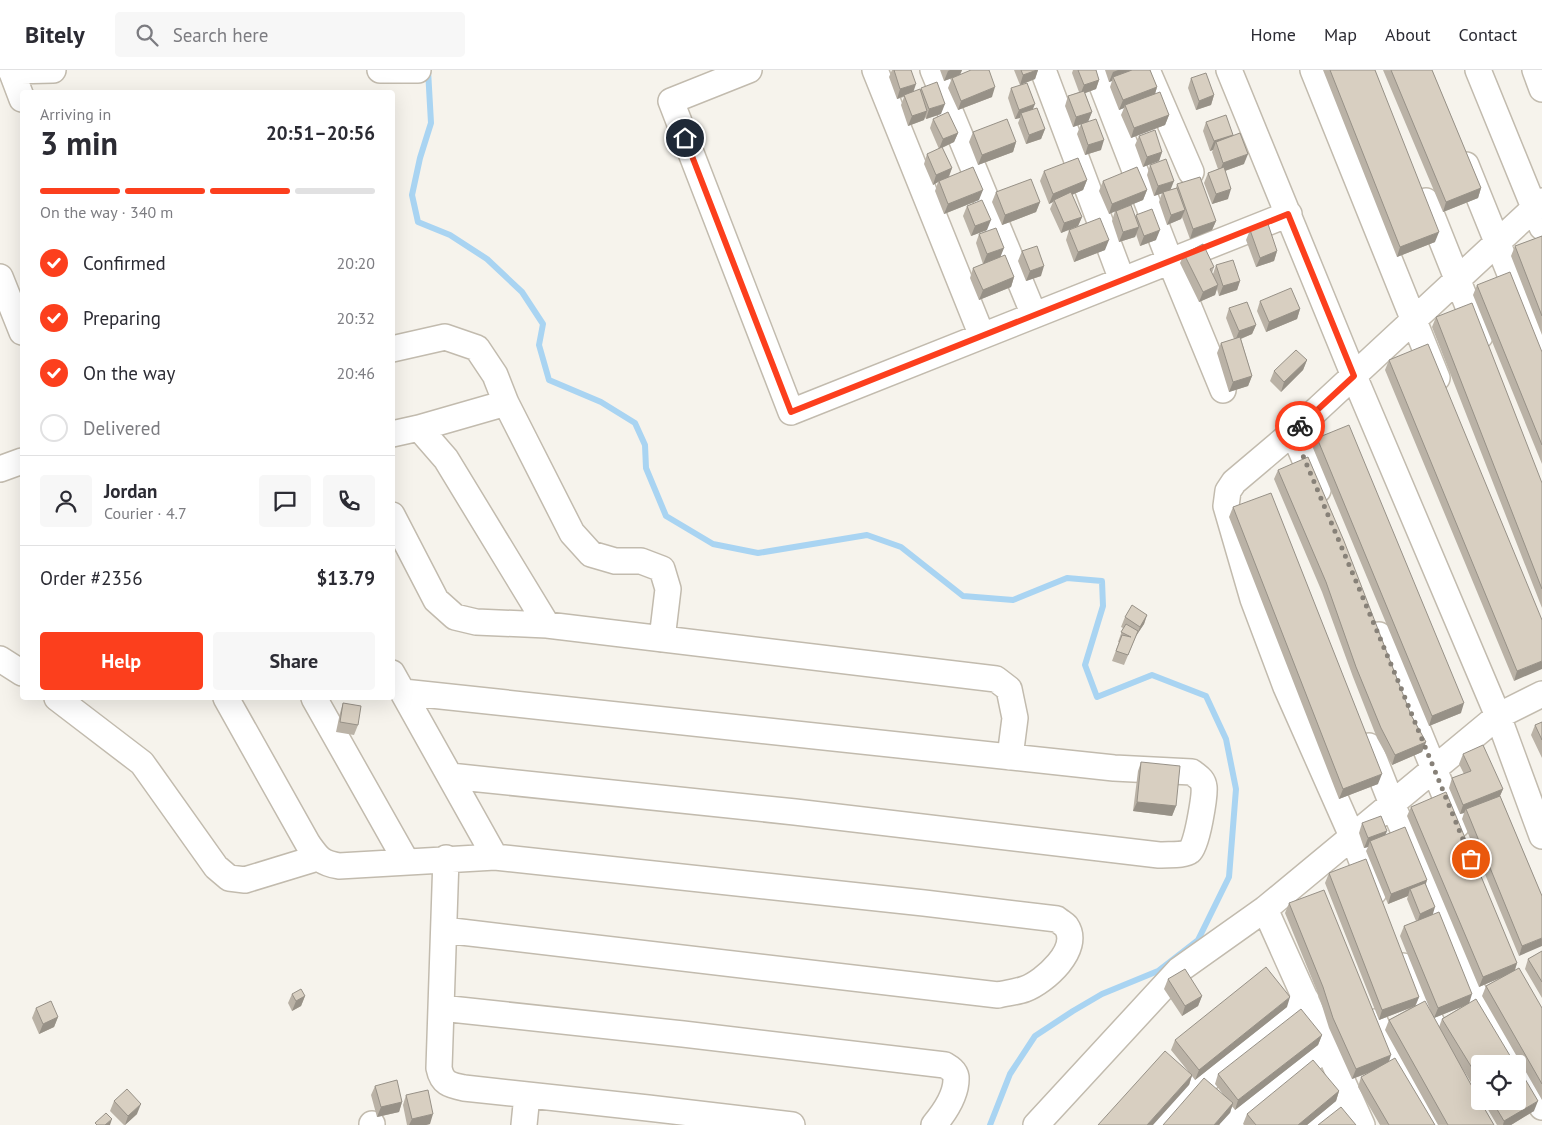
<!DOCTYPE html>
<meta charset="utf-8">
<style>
:root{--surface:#fff;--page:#f7f7f7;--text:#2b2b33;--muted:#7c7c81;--line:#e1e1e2;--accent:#fc3f1d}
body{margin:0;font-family:"PT Sans",sans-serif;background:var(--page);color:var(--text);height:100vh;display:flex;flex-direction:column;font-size:19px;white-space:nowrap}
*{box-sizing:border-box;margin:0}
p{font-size:16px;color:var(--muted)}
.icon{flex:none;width:28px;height:28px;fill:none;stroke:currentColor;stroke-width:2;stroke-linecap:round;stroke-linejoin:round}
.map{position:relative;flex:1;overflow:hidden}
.details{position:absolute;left:20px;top:20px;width:375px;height:610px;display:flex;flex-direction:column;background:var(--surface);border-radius:5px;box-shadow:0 5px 20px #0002}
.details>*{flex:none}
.fabs{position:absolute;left:1471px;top:985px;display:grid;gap:10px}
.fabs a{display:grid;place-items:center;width:55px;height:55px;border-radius:5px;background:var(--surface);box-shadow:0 5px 20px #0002;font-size:25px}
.pin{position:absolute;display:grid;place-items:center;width:42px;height:42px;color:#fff;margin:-21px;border:2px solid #fff;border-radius:50%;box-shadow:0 1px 5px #0007}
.courier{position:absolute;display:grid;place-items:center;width:50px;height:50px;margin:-25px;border:4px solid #fc3f1d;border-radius:50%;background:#fff;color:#222;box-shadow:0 1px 6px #0007}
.head em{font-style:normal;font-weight:800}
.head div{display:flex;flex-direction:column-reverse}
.head{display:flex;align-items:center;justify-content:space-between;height:85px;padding:0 20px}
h1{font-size:32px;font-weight:800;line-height:38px}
.bar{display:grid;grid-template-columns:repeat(4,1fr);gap:8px 5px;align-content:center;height:60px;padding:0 20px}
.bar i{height:6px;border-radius:4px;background:var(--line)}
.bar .selected{background:var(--accent)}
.bar p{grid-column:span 4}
.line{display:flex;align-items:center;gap:12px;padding:0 20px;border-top:1px solid var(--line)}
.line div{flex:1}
.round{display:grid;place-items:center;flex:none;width:52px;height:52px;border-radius:5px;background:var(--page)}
ol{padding:0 20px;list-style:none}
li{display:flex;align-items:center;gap:15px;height:55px}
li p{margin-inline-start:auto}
li .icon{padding:5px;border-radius:50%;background:var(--accent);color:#fff;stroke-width:4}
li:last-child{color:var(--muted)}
li i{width:28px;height:28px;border:2px solid var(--line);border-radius:50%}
.button{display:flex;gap:10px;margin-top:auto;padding:10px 20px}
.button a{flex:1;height:58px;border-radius:5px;background:var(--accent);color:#fff;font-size:20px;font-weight:800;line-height:58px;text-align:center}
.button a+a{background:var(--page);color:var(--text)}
header{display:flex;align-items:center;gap:30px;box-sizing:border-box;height:70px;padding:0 25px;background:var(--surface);border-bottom:1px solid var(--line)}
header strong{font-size:24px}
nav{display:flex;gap:28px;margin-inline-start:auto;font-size:18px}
.search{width:350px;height:45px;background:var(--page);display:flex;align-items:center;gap:12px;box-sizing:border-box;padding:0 18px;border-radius:5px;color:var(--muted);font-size:19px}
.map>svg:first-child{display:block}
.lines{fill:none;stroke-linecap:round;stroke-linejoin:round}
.stream{stroke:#a9d4f2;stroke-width:6}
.minor-casing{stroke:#c2bbae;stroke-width:28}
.minor{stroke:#fff;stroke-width:25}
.wall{fill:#bab2a6;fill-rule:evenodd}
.shaded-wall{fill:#979187}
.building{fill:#d8cfc1;stroke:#979187}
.done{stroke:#878178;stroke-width:5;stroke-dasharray:0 9}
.route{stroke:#fc3f1d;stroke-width:6}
</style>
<header>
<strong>Bitely</strong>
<div class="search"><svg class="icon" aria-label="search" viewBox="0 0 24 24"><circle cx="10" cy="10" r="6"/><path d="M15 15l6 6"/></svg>Search here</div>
<nav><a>Home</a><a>Map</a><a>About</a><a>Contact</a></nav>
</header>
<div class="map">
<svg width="1542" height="1055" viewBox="0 0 1542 1055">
<rect width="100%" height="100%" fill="#f6f3ec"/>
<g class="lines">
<path class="stream" d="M428,0l3,53 -11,35 -8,37 6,27 32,13 37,24 35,33 21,32 -4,21 10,35 52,22 34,21 10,22 1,23 20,48 47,28 45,9 109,-18 34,12 62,49 50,4 54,-22 35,3 1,25 -18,59 12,32 55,-22 54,21 20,43 10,50 -7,88 -31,63 -40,31 -56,23 -29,17 -38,25 -25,38 -20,51"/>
<defs>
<path id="minor" d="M11,0l11,29
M380,0h38
M749,0l-78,31 120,311 498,-198
M875,0l107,266
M933,0l101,245
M1043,0l79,210
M1096,0l74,191 53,129
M1147,0l44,102
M1229,0l125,306 144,340 44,120
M1313,0l124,308
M1478,0l64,157
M1535,0l7,19
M11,1l42,-1
M1466,95l76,188
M1426,131l54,135
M0,207l22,55
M392,279l53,-12 32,11 18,27 11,28 66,130 19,21 24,7h26l21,8 6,20 -6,50
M419,358l87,-25
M1293,362l-59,50 -6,9 -2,15 27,93 33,88 66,149 22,56
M392,364l27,-6 27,31 101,166
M0,399l22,-8
M1318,420l-25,-58 249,-231
M392,445l44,85 19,17 21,5 71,3 449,54 13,10 6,29 -5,39
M1379,565l78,190
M0,589l22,14
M392,603l103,184
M403,622l711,76 78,4c6,5 11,7 12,15 1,8 -7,59 -14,64 -6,5 -22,3 -31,4l-364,-43 -345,-36
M57,628l85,65 74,104 13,11 16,2 72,-22
M226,628l82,146c10,14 13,19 31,22l156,-9 429,46 133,16c2,2 7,5 9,7 16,23 -22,56 -41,63 -8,3 -19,4 -27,6l-554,-65
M314,628l92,163
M1369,676l23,58 78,181 43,79
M446,788l-7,210c3,15 10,17 25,20l184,20 144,17
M1265,839l97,216
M1403,896l34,67
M441,938l242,26 262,31c5,3 10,6 11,12 1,17 -12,36 -22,48
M1375,952l43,84 13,19
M1519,1002l23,35
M372,1054v1
M524,1055l3,-30
M1036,1055l143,-155 86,-61 233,-193 44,-22
M1160,1055l68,-66 78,-60
M1232,1055l28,-28 67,-49
M1312,1055l37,-29"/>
</defs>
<use href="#minor" class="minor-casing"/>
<use href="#minor" class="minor"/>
</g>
<path class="wall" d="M892,0h2l19,22 7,-2 1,-2 20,26 -15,5 -1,-2 -1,3 -16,6 -7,-21 3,-8 -7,2 -8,-22z
M940,0h22l-2,4 32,23 -34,13 -10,-22 4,-10 -8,3z
M1014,0h24l-3,9 -15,6z
M1073,0h23l3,10 -3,9 -11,4 7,19 -4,9 13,29 -16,5 -8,-21 4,-10 -8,3 -8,-21 3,-10 11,-4 -7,-19z
M1105,0h45l7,17 -2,7 14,21 -4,10 -34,13 -10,-23 3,-7 -5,2 -9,-23 2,-6 -3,1z
M1323,0h52l60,172 -38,15z
M1383,0h49l49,118 -3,10 -35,14z
M1191,8l23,17 -3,10 -15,5 -8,-22z
M1011,18l22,21 12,20 -4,10 -15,5 -8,-21 2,-5 -5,1 -7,-21z
M933,49l25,14 -4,9 -12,6 10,20 -3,9 30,23 -35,14 -9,-23 3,-9 -5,3 -9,-21 3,-10 12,-5 -9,-21z
M1206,52l26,14 12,28 -19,7 3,28 -16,5 -8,-21 4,-10 10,-4 -6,-17 1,-2 -3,1 -7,-20z
M973,62l43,10 -3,10 -35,13 -9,-23z
M1139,66l23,16 -3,9 -16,6 -8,-22z
M1150,95l20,25 6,-2 1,-4 39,37 -4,9 -22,9 -8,-22 -1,2 -14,6 -8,-23 3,-9 -8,3 -7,-21z
M1044,101l43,9 -4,10 -11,5 10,22 -4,9 -17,7 -11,-24 3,-7 -4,2 -9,-23z
M1103,111l44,9 -4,10 -25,10 17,7 1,-2 20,25 -16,6 -4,-12 -1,3 -16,5 -7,-21 3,-10 -6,3 -10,-23z
M996,122l44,10 -4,10 -34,13 -10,-23z
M967,136l20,24 -16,6 -8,-20z
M1069,160l36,20 -31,12 -8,-22z
M1250,160l27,21 -3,10 -18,6 -10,-27z
M979,164l22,22 13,21 -3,10 -32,13 -9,-22 3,-10 10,-4 -7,-21z
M1542,166v99l-31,-79 4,-10z
M1022,181l19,25 -15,5 -8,-20z
M1184,184l30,13 -2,6 1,1 3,-9 24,16 -3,9 -18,6 -2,-7 -2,6 -16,7 -19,-39z
M1477,215l65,67v112l-69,-169z
M1260,231l40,8 -3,10 -31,13 -9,-21z
M1229,238l27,17 -4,9 -11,5 11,37 -4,10 -19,6 -12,-39 4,-10 13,-4 -8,-21z
M1436,247l106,166v125l-110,-281z
M1307,290l-4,10 -22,22 -11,-11 4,-10z
M1389,290l153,260 -28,61 -129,-311z
M1317,368l144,275 -32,13 -116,-278z
M1278,400l148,272 -4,10 -30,13 -15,-27 -24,-61 -31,-85 -48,-113z
M1233,437l145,277 -39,15 -110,-282z
M1147,545l-3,9 -8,12 -12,29 -12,-4 7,-19h-1l5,-14 -2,-1 4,-10z
M343,633l15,22 -4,10 -18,-3 4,-19z
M1542,652v36l-11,-23 4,-10z
M1463,684l40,35 -3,7 42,100 -23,60 -57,-137 2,-6 -4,1 -11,-26 3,-10 12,-4 -5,-10z
M1141,692l35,44 -4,10 -39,-5 5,-40z
M1411,737l106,156 -2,7 27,38v92l-60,-104 4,-10 16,-9 -23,10 -72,-171z
M1362,753l23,12 42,45 -1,4 6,31 37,87 11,62v33l-21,-34 35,62h-56l-53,-95 4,-10 21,-12 -31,12 -54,-137 4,-10 90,124 -3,8 17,12 -33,-81 4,-10 12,-5 -9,-22 1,-3 -20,8 -22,-53 2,-4 -4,1 -5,-15zM1463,936l-21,13 -3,8 -5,-9z
M1289,833l100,158 46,64h-55l-22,-38 3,-10 10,-5 -19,7 -23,-51 -10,-32 -34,-83z
M1542,881v47l-17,-29 3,-10z
M1168,909l34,17 -4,10 -16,10 -18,-27z
M292,924l13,2 -4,10 -9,5 -4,-8z
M1287,937l-92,73 -3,-4 -3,9 -1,-14 -17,-21 4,-10z
M36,938l22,9 -4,10 -15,7 -7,-16z
M1322,965l-4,10 -83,65 -3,-4 -2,7 -8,-20 -7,-9 3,-10z
M375,1016l27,16 -3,10 -22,5 -6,-22z
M1339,1021l-3,10 -29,24h-63l-1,-1 4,-10z
M406,1025l24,29 -4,1h-19l-4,-20z
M114,1031l23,13 -12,11h-1l-14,-14z
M1483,1031h35l16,10 -23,14h-14z"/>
<path class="shaded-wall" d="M950,0h12l-2,5 -16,6 4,-10z
M1037,0h1l-3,9 -15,6 3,-10z
M1118,0h21l-26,7 -1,4 -3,1 4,-10z
M1099,10l-3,9 -16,6 4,-10z
M916,14l-3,9 -9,2v1l-7,3 3,-10z
M995,17l-3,10 -34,13 3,-9z
M1157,17l-3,10 -29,8 -1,3 -5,2 4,-10z
M1214,25l-3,10 -15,5 3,-9z
M945,34l-4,10 -15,5 3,-10z
M1035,34l-4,10 -10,-1 -1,5 -5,1 4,-9z
M927,41l-3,9 -16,6 4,-10z
M1092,42l-4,10 -15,5 3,-10z
M1169,45l-4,10 -34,13 3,-10z
M1045,59l-4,10 -15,5 3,-9z
M958,63l-4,9 -15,7 4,-10z
M1233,65l-4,10 -13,-3 -3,8 -3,1 4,-10z
M1104,70l-3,10 -16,5 3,-10z
M1016,72l-3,10 -35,13 4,-10z
M1162,82l-3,9 -16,6 4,-10z
M1248,84l-4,10 -25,9 4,-10z
M952,98l-4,10 -9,3 -1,1 -5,3 3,-10z
M1087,110l-4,10 -28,12 -1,-2 -1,2 -4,2 4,-10z
M1174,111l-4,10 -16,5 4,-10z
M1481,118l-3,10 -35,14 3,-10z
M1231,119l-3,10 -16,5 4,-10z
M983,120l-4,10 -35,14 4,-10z
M1147,120l-4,10 -34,14 3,-10z
M1040,132l-4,10 -34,13 3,-10z
M1185,140l-4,9 -14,6 4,-10z
M1082,147l-4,9 -17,7 3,-10z
M991,150l-4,10 -16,6 4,-10z
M1216,151l-4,9 -22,9 3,-10z
M1139,157l-4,10 -16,5 4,-10z
M1160,160l-4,10 -16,6 4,-10z
M1439,162l-4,10 -38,15 3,-10z
M1109,170l-4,10 -31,12 4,-10z
M1004,178l-4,10 -17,6 4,-10z
M1277,181l-3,10 -18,6 4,-9z
M1044,196l-3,10 -15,5 4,-10z
M1014,207l-3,10 -32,13 4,-10z
M1240,211l-3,9 -18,6 4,-10z
M1218,215l-3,10 -16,7 4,-10z
M1300,239l-3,10 -31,13 3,-10z
M1256,255l-4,9 -17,7 4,-10z
M1307,290l-4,10 -22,22 3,-10z
M1252,306l-4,10 -19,6 4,-10z
M1147,545l-3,9 -8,12 4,-9z
M1542,591v8l-28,12 3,-10z
M1464,633l-3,10 -32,13 3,-10z
M1426,672l-4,10 -30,13 3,-10z
M1382,704l-4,10 -39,15 4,-10z
M1503,719l-4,9 -33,11 -2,4 -4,1 3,-9z
M1137,732l39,4 -4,10 -39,-5z
M1387,761l-4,10h-13l-2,6 -4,1 4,-10z
M1427,810l-4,10 -13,-1 -2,7 -20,8 3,-10z
M1435,837l-3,10 -15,6 3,-9z
M1542,868v8l-23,10 3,-10z
M1517,893l-3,9 -35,15 4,-10z
M1472,924l-3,10 -35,14 4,-10z
M305,926l-4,10 -9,5 4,-10z
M1202,926l-4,10 -16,10 3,-10z
M1290,927l-3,10 -92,73 4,-10z
M1419,927l-4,9 -36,14 3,-10z
M58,947l-4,10 -15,7 4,-10z
M1322,965l-4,10 -83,65 3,-10z
M1391,985l-3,10 -36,14 4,-10z
M1192,1005l-3,10 -36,40h-6z
M1339,1021l-3,10 -29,24h-9z
M1538,1031l-4,10 -23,14h-8l1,-4z
M402,1032l-3,10 -22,5 4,-10z
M1233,1033l-3,10 -11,12h-5z
M141,1034l-4,10 -12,11 3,-9z
M433,1044l-3,10 -4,1h-17l3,-6z
M112,1049l-2,6h-5z"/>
<path class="building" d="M894,0h17l5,14 -16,5z
M971,0h18l6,17 -34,14 -9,-23z
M1021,0h16l-14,5z
M1078,0h18l3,10 -15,5z
M1132,0h18l7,17 -34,13 -10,-23z
M1330,0h45l64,162 -39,15z
M1391,0h41l49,118 -35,14z
M1206,3l8,22 -15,6 -8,-23z
M937,12l8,22 -16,5 -8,-21z
M1027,13l8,21 -16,6 -8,-22z
M920,19l7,22 -15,5 -8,-21z
M1084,21l8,21 -16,5 -8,-21z
M1160,22l9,23 -35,13 -9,-23z
M1037,38l8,21 -16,6 -8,-22z
M948,42l10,21 -15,6 -10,-20z
M1226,45l7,20 -19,6 -8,-19z
M1007,49l9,23 -34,13 -9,-23z
M1096,49l8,21 -16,5 -7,-21z
M1155,60l7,22 -15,5 -8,-21z
M1240,63l8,21 -25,9 -7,-21z
M942,77l10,21 -16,7 -9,-21z
M1078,88l9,22 -34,14 -9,-23z
M1166,89l8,22 -16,5 -8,-21z
M973,97l10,23 -35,14 -9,-23z
M1137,97l10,23 -35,14 -9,-23z
M1224,97l7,22 -15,5 -8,-21z
M1200,107l16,44 -23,8 -16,-45z
M1031,109l9,23 -35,13 -9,-23z
M1177,118l8,22 -14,5 -8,-23z
M1071,122l11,25 -18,6 -10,-23z
M982,130l9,20 -16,6 -8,-20z
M1131,135l8,22 -16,5 -7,-21z
M1152,139l8,21 -16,6 -8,-21z
M1100,148l9,22 -31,12 -9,-22z
M1268,154l9,27 -17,7 -10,-28z
M996,158l8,20 -17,6 -8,-20z
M1542,166v80l-27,-70z
M1203,174l11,23 -4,2 8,16 -15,7 -19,-38z
M1037,176l7,20 -14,5 -8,-20z
M1005,185l9,22 -31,13 -10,-22z
M1233,190l7,21 -17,5 -7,-21z
M1510,202l32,80v93l-65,-160z
M1291,218l9,21 -31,13 -9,-21z
M1247,232l9,23 -17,6 -10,-23z
M1472,233l70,180v106l-106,-272z
M1240,267l12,39 -19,6 -12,-39z
M1428,274l114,276v41l-25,10 -128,-311z
M1296,280l11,10 -23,22 -10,-11z
M1349,355l115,278 -32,13 -115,-278z
M1308,387l36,84 67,174 15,27 -31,13 -14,-27 -25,-61 -30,-85 -48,-112z
M1271,423l111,281 -39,15 -110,-282z
M1132,535l15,10 -7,12 -15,-10z
M1126,554l12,7 -10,24 -12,-4 6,-16 9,2 -10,-5z
M343,633l18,3 -3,19 -18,-3z
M1542,652v18l-7,-15z
M1483,675l20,44 -40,16 -11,-27 19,-7 -8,-17z
M1141,692l39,4 -4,40 -39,-4z
M1446,722l71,171 -34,14 -72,-170z
M1500,726l42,100v42l-20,8 -56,-137z
M1381,746l6,15 -19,7 -6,-15z
M1405,757l22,53 -36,14 -21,-53z
M1366,789l53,138 -37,13 -53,-137z
M1425,813l10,24 -15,7 -10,-25z
M1324,820l67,165 -35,14 -23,-51 -10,-31 -34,-84z
M1439,842l33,82 -34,14 -34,-82z
M1542,881v31l-14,-23z
M1266,897l24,30 -91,73 -24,-30z
M1519,898l23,40v76l-56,-98z
M1185,899l17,27 -17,10 -17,-27z
M301,919l4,7 -9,5 -4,-7z
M1476,929l39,65h-35v17l-38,-62z
M51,931l7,16 -15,7 -7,-16z
M1425,931l55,100 14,24h-46l-59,-105z
M1301,939l21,26 -84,65 -20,-26z
M1165,981l27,24 -45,50h-49z
M1395,988l40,67h-46l-28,-48z
M1313,990l26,31 -41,34h-42l-9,-11z
M1518,997l20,34 -34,20 -12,-20h26z
M1204,1008l29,25 -19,22h-51z
M397,1010l5,22 -21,5 -6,-21z
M127,1019l14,15 -13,12 -14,-15z
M428,1020l5,24 -21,5 -6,-24z
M1341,1037l15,18h-38z
M106,1043l6,6 -7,6h-8l-2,-2z"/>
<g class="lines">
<path class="done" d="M1300,356l-7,6 108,256 70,171"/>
<path class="route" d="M685,68l106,274 497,-198 66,162 -54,50"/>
</g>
</svg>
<div class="fabs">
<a><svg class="icon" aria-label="locate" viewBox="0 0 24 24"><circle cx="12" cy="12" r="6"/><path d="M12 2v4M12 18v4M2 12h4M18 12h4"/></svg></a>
</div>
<div class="pin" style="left:1471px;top:789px;background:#ea580c"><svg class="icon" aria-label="bag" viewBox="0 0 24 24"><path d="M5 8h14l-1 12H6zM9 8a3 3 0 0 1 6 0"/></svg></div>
<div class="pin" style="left:685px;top:68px;background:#1f2937"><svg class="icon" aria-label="home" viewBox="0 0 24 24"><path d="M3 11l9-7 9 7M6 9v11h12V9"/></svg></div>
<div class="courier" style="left:1300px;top:356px"><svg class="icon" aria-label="bike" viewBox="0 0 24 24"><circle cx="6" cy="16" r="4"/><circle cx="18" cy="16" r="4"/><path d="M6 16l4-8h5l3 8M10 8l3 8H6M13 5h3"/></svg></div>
<section class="details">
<div class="head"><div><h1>3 min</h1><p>Arriving in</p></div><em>20:51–20:56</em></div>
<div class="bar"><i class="selected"></i><i class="selected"></i><i class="selected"></i><i></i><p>On the way · 340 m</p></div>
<ol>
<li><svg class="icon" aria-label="check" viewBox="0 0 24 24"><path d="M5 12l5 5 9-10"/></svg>Confirmed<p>20:20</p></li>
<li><svg class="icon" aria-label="check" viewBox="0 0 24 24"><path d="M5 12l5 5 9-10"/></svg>Preparing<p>20:32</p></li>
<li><svg class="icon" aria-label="check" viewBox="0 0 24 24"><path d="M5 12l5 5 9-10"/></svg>On the way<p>20:46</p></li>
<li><i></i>Delivered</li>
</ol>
<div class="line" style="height:90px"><a class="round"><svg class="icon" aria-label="person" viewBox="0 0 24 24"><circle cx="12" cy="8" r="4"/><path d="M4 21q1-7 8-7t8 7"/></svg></a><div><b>Jordan</b><p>Courier · 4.7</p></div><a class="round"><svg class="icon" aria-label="chat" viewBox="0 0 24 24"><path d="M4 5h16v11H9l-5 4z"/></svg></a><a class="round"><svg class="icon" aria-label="phone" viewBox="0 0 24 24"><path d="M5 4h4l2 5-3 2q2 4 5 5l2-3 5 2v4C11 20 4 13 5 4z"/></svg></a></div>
<div class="line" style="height:65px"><div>Order #2356</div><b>$13.79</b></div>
<div class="button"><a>Help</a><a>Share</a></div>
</section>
</div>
